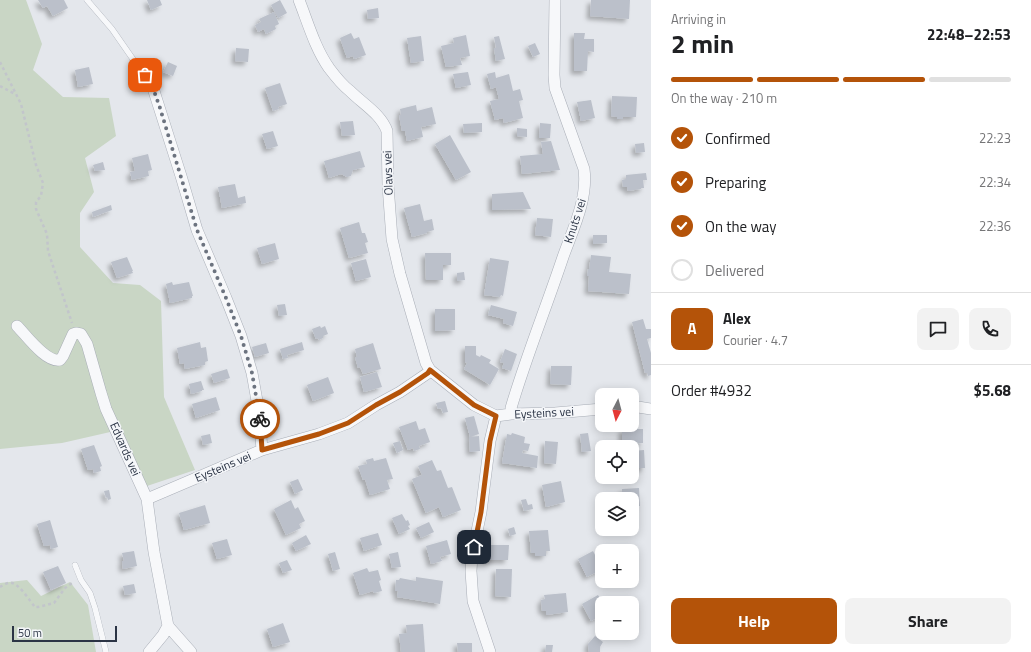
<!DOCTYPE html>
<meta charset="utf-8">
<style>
:root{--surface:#fff;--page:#f2f2f2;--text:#202124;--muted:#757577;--line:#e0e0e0;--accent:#b45309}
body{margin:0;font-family:"Titillium Web",sans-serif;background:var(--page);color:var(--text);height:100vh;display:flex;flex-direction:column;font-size:15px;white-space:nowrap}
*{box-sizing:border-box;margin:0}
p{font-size:13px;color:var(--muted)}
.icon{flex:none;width:22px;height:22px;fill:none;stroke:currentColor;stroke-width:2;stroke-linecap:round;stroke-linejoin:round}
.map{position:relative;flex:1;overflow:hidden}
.side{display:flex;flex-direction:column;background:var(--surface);width:380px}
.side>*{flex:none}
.needle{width:26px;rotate:186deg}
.controls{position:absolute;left:595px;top:388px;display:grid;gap:8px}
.controls a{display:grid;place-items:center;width:44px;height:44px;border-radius:8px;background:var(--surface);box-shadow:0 2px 10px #0003;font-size:20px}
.scale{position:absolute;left:12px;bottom:10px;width:105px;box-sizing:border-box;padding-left:4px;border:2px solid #2b3445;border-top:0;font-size:11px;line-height:14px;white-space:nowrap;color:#2b3445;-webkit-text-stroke:3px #f4f6f9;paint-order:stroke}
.pin{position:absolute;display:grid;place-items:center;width:34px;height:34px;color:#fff;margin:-17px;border-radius:8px;box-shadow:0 2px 6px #0006}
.courier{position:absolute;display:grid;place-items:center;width:40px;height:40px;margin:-20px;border:3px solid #b45309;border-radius:50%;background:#fff;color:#222;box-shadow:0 1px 5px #0007}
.overview em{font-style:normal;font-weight:700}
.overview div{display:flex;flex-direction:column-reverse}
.overview{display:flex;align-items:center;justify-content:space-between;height:68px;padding:0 20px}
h1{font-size:26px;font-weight:700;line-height:30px}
.bar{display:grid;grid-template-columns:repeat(4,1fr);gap:6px 4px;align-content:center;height:48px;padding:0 20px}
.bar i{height:5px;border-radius:3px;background:var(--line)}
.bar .selected{background:var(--accent)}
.bar p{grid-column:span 4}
.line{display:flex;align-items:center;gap:10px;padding:0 20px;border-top:1px solid var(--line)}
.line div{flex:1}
.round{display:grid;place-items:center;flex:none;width:42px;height:42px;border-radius:8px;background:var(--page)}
ol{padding:0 20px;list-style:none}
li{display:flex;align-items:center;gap:12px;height:44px}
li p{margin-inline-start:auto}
li .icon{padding:4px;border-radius:50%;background:var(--accent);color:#fff;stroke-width:4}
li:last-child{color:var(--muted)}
li i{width:22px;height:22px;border:2px solid var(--line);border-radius:50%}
.cta{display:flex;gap:8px;margin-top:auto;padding:8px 20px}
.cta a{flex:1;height:46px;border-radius:8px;background:var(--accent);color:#fff;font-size:16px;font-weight:700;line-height:46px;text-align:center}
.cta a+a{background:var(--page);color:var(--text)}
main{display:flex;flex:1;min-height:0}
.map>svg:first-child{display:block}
.green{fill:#c9d6c5}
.building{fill:#bbc0ca;filter:url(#shadow)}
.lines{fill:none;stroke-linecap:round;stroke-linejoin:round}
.service-casing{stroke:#a9aeb7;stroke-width:6}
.minor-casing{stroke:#a9aeb7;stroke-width:12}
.path{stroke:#c2c5cb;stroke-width:2.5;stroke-dasharray:3 3;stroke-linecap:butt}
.service{stroke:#f7f8fa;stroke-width:5.5}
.minor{stroke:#f7f8fa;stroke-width:11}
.done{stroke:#6c737f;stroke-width:4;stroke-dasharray:0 7.2}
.route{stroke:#b45309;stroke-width:5}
.labels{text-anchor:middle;stroke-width:3;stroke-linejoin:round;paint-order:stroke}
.street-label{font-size:12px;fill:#2b3445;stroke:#f4f6f9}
</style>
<main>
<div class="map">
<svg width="651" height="652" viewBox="0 0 651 652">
<defs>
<filter id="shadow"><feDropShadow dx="-3.5" dy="3.5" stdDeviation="2" flood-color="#0004"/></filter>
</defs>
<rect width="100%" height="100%" fill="#e4e7ec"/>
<path class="green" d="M0,0h26l16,44 -9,26 30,27 46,1 7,38 -31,22 9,34 -14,21v34l33,36 27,2 21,16 3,96 31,73 -48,16 -28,-56 -57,13 -62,6z
M27,580l14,16 29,-14 18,23 8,47h-96v-69z"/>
<path class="building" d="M38,0h26l4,8 -15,8 -6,-10 -4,2z
M147,0h13l2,5 -11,5z
M280,0l7,13 -9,5 -7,-13z
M591,0h39l-1,19 -39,-3z
M378,8l1,10 -11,1 -1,-9z
M274,12l5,12 -4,2 1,3 -10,5 -2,-5 -6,3 -3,-7 6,-3 -2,-3z
M351,33l3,6 5,-2 7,18 -12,4 -1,-3 -6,2 -7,-20z
M574,33h11l-1,6h10v13l-6,-1 -1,20h-13z
M466,35l4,21 -10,2 2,7 -16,2 -5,-21 13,-3 -1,-5z
M421,36l3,25 -13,2 -4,-25z
M499,36l6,23 -9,2 -2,-13h2l-2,-11z
M535,43l5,11 -7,3 -5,-11z
M236,48l13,1 -1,13 -13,-1z
M168,62l9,4 -4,10 -10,-4z
M89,67l4,17 -15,3 -3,-17z
M468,72l3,13 -15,3 -3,-14z
M495,72l1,6 13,-4 4,17 7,-2 3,11 -4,1 4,17 -19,5 -1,-5 -8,2 -5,-19 9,-2 -3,-12 -5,2 -4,-15z
M280,83l7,21 -9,3 1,2 -6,2 -8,-23z
M612,96l25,1 -1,20h-13v2h-6v-2l-6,-1z
M591,100l4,18 -14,3 -4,-19z
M416,105l1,6 15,-4 4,17 -15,3 2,10 -16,4 -2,-10h-3l-3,-16h2l-1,-6z
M353,121l2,14 -13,1 -2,-14z
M482,123v9l-18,1 -1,-9z
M540,123l11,1 -1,14h-11z
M517,128l10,1v8l-10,-1z
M273,131l5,15 -11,3 -5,-15z
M450,135l21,37 -15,8 -21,-36z
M551,141l9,29 -38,4 -2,-18 23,-2 -2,-12z
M644,143l1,9 -9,1 -1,-9z
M360,151l5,16 -12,3 -2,6 -4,1 -6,-3 -12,4 -5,-17z
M148,154l4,16 -4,1 1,5 -17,4 -2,-8 5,-1 -3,-13z
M103,162l2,8 -10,1 -2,-6z
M646,173l1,7h-4l1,8h-3v1l-13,2 -1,-4h-4l-1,-7 4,-1v-4z
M235,184l3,14 7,-2 1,7 -24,5 -4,-21z
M523,192l8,17 -39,1v-16z
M420,204l4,17 8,-2 2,11 -7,2v1l-15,4 -8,-29z
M111,205l1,5 -19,7 -1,-5z
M537,218l16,1 -2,18 -16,-2z
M359,222l3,11h3l3,9 -3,1 3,10 -19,5 -9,-30z
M593,235h14v8l-14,1z
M275,243l4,16 -17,5 -5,-16z
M425,253h26v12h-8v15h-17z
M591,255l20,2 -2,15 22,2 -2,20 -41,-3 1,-15h-2l1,-7h1z
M127,257l6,14h-1l1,2 -16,5 -6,-16z
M490,258l19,3 -6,35 -2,-1 -1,2 -16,-2z
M366,259l5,18 -15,4 -5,-18z
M464,272l1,8 -8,1v-8z
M172,282l1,3 16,-3 4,14h-1v2l-22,5 -4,-19z
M285,304l2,11 -8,1 -2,-11z
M491,305l26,7 -4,14 -10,-3 1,-4 -16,-4z
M435,309h20v21l-20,1z
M643,319l3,10h5v9l-4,1 4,14v22l-3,1 -1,-3h-2l-13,-51z
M320,326l1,2 4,-2 3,8 -5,2v2l-4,2 -1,-2 -2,1 -4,-10z
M200,342l1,6 5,-1 2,14 -3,1v3l-20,4 -1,-6 -4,1 -3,-16z
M302,342l2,8 -17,5 1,3 -5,1 -3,-10z
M266,343l3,10 -14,4 -3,-10z
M373,343l8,26 -18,5 -3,-7 -2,1 -3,-11h2l-2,-8z
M465,346h11v9l4,2 1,-2 10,5 -2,3 10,6 -9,16 -26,-16 3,-6 -2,-1z
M505,349l12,5 -6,17 -9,-3 2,-5 -4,-1z
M551,366h21l-1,19 -21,-1z
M227,369l3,9 -16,5 -3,-9z
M377,372l5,15 -18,5 -4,-15z
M328,377l6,16 -21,8 -6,-16z
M201,381l3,9h-2v1l-11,3 -2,-10z
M216,397l4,13 -24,8 -4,-14z
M445,401l3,11 -5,1 -2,-5 -3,1 -2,-6z
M474,416l5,18 -9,3 -5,-19z
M416,421l3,9 6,-2 5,14 -11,4 1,3 -6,2 -1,-3 -5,2 -9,-23z
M622,429h21v14l-21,1z
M512,433l13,4 -1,6 6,1 -2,7 -5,-1 -1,3 16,3 -1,12 -35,-5 5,-29 4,1z
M588,433l3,18 -9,1 -2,-18z
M210,434l2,9 -9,2 -2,-9z
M479,436l1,15 -10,1 -1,-15z
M400,441l3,9 -6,3 -4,-10z
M545,441l13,1 -2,22 -12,-1z
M94,445l8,21 -2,1 1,4 -7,2 -1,-4 -5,1 -7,-21z
M644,450l1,18h-13v-17z
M373,458l1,3 12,-3 7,21 -6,1 3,9 -20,6 -5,-16 -2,1 -5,-14 9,-2 -1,-4z
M432,460l5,11 4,-1 7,18 4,-1 9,23 -18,7 -4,-10 -13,6 -14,-34 10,-4 -4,-9z
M298,479l5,11 -8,4 -5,-12z
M561,481l4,21 -19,5 -4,-22z
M639,488l1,18 -8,1v-8h-10v-10z
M109,490l2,9 -3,1 -1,-3 -1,1 -2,-7z
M526,499l2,6 4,-1 1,5 -9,2 -3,-11z
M291,500l4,9 3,-2 7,14 -6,3 2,4 -15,7 -12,-26z
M205,505l5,18 -26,7 -5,-17z
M402,514l4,7 2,-1 2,5 -2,1 2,3 -11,5 -7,-16z
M50,520l8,27 -7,2 -1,-4 -6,1 -7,-22z
M429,522l5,10 -13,6 -5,-10z
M514,527l2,7 -6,2 -2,-7z
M548,530l2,21h-4v5h-11v-3h-4l-2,-22z
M378,533l4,12 -18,6 -4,-13z
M306,535l5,9 -15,7 -4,-8z
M227,539l5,16 -15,4 -5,-16z
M447,540l4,14 -11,3 2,4 -11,3 -5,-18z
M486,545h23l-1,15h-22z
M134,551l3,15 -14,3 -1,-8h2l-2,-8z
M593,551l9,18 -15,8 -9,-18z
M335,552l5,17 -7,2 -5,-17z
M398,552l3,15 -9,1 -3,-14z
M287,560l5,10 -9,3 -4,-10z
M632,561h2v20h-2z
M58,566l8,17 -15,7 -8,-18z
M367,568l2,4 9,-2 3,10 -2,1 3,10 -8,2 -1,-2 -13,4 -7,-22z
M496,569h16l-1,28 -16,-1z
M416,577l27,4 -3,23 -43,-7 1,-6h-3l1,-11h3l1,-2 16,3z
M134,584l2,9 -11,2 -2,-9z
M566,593l2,19 -22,3v-4h-4l-1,-11 4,-1 -1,-4z
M598,595l4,7v13l-11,6 -9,-17z
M632,604h7v20h-7z
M283,623l7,19 -17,5 -6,-18z
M423,624l2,28h-24l-2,-18 8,-1 -1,-8z
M595,636l8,6 -3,5v5h-11l-1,-8z
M457,643h15v9h-14z
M546,645h7l-1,7h-7z"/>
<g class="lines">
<defs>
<path id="service" d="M87,0l25,29 41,59
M75,565l6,15 9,13 5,15 11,44"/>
<path id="minor" d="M299,0c9,23 16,48 30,68 6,8 13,17 21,23 13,13 31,23 37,40l1,54 4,54 8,35 26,89 4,7 44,35 22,11 15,-2 44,-1 47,-4
M153,88l28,88 16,54 29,68 15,38 11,37 7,39 3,38
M17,326c9,9 29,37 43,34l3,-4 10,-22 3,-1 5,1 6,10 14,49 5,16 41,90 7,53 14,74 23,26
M632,406l19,3
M511,414v-6c15,-51 35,-100 52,-151 10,-28 25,-58 21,-88l-29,-81 -1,-13 1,-75
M147,499l115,-49 57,-16 29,-11 28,-18 24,-13 28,-19 2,-3
M149,652l14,-17 5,-9
M490,652l-17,-51 -2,-30 1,-16 9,-43 9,-71 6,-25"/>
</defs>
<use href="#service" class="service-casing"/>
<use href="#minor" class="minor-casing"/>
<path class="path" d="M0,62l21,42 15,61 7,18 -2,13 -5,6v7l11,25 1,17 24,72
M0,86l15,8
M0,587c3,-2 8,-5 12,-4 8,2 18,18 23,24h3l16,-4 11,-15 7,-5"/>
<use href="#service" class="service"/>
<use href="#minor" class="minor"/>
</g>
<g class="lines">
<path class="done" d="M145,75l8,13 7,20 37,122 29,68 15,38 11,37 8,46"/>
<path class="route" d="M260,419l2,31 57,-16 29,-11 28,-18 24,-13 28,-19 2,-3 44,35 22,11 -6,25 -9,71 -7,35"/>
</g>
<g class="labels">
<g class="street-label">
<text transform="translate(388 173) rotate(-92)" y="4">Olavs vei</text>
<text transform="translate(575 221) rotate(-72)" y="4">Knuts vei</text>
<text transform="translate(544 413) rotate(-3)" y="4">Eysteins vei</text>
<text transform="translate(125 449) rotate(66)" y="4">Edvards vei</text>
<text transform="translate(223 467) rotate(-23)" y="4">Eysteins vei</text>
</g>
</g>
</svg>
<div class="controls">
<a><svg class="needle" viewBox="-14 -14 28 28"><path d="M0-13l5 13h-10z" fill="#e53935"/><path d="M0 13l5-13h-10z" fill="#757577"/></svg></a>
<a><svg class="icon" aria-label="locate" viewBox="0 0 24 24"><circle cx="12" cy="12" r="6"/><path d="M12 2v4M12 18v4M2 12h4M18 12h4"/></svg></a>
<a><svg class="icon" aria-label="layers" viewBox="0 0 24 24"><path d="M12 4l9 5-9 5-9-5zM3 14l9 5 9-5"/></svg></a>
<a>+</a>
<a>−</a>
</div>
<div class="scale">50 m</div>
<div class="pin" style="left:145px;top:75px;background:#ea580c"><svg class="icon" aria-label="bag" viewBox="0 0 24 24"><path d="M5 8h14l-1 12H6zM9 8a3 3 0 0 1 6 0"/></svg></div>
<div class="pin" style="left:474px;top:547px;background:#1f2937"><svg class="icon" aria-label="home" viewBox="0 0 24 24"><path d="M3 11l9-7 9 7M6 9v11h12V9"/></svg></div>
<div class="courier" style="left:260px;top:419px"><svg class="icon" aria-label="bike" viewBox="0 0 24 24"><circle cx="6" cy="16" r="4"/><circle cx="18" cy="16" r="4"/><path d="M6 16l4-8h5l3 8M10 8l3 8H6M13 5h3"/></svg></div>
</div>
<section class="side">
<div class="overview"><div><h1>2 min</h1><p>Arriving in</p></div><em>22:48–22:53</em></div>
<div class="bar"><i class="selected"></i><i class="selected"></i><i class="selected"></i><i></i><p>On the way · 210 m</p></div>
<ol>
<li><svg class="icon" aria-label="check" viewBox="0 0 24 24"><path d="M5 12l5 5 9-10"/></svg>Confirmed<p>22:23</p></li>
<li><svg class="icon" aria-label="check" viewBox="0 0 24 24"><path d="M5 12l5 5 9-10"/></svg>Preparing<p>22:34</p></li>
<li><svg class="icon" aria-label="check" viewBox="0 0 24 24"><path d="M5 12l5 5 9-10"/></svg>On the way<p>22:36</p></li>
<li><i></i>Delivered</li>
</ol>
<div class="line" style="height:72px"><b class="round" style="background:var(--accent);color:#fff">A</b><div><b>Alex</b><p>Courier · 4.7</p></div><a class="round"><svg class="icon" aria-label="chat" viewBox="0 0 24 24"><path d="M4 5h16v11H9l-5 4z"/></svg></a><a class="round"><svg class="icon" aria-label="phone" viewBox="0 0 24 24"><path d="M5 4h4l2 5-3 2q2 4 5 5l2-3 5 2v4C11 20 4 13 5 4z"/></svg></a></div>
<div class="line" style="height:52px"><div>Order #4932</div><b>$5.68</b></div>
<div class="cta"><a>Help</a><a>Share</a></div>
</section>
</main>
